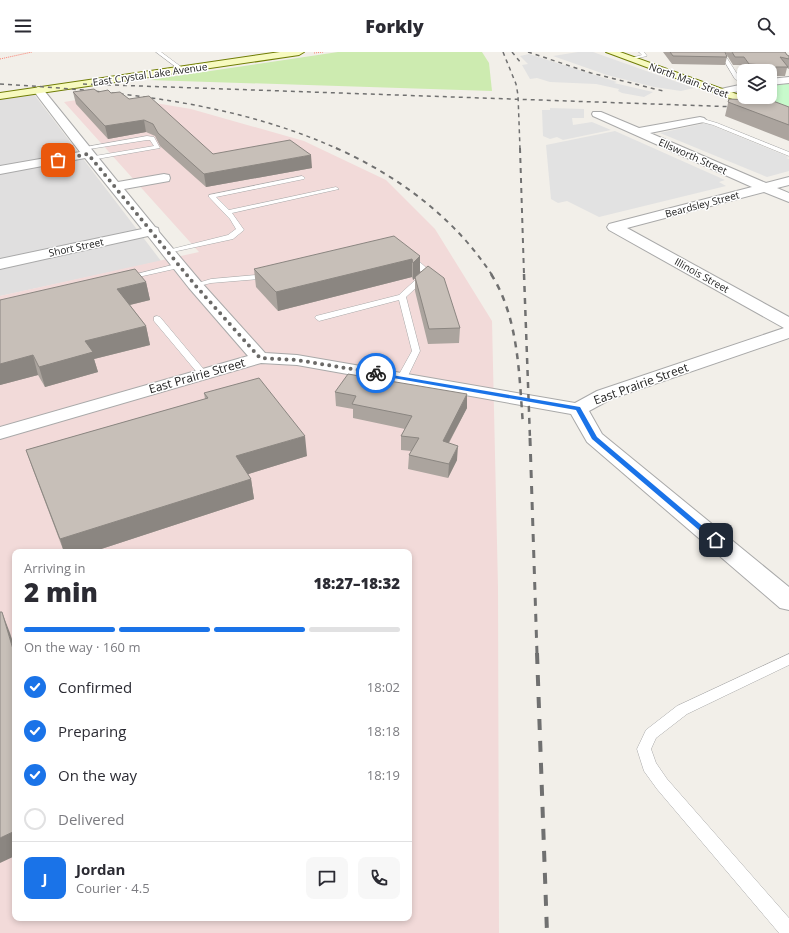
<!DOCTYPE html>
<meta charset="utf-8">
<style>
:root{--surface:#fff;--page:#f7f7f7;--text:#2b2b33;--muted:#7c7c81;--line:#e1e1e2;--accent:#1a73e8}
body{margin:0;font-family:"Open Sans",sans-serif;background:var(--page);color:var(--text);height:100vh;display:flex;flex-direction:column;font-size:15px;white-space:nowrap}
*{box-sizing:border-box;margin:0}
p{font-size:13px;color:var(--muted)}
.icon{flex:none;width:22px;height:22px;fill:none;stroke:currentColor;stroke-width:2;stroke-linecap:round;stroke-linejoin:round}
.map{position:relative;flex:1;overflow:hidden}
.side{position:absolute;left:12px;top:497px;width:400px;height:372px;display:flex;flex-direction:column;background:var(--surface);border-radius:8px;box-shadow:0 2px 6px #0003}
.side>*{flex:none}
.controls{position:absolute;left:737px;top:12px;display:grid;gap:8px}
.controls a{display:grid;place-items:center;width:40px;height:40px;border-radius:8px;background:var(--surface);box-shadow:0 2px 6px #0003;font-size:20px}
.pin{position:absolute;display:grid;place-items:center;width:34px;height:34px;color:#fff;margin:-17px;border-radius:8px;box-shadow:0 2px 6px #0006}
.courier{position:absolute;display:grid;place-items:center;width:40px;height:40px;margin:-20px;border:3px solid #1a73e8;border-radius:50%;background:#fff;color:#222;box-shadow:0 1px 5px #0007}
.overview em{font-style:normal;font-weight:800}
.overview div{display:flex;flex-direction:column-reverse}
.overview{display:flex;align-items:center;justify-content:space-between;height:68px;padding:0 12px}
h1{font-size:26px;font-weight:800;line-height:30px}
.bar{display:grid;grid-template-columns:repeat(4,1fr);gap:6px 4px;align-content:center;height:48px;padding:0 12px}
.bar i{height:5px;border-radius:3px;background:var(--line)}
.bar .selected{background:var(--accent)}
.bar p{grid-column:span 4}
.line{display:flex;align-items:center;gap:10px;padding:0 12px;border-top:1px solid var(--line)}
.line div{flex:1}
.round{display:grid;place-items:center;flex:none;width:42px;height:42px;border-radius:8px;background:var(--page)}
ol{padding:0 12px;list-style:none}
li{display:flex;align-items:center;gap:12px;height:44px}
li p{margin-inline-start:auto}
li .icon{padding:4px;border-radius:50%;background:var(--accent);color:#fff;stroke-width:4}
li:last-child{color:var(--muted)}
li i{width:22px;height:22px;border:2px solid var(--line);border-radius:50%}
header{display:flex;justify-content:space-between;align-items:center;height:52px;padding:0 12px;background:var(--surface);font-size:18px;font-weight:800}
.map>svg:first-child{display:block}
.residential{fill:#e0dfdf}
.commercial{fill:#f2dad9;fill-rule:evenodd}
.grass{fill:#cdebb0}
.park{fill:#c8facc}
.parking{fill:#e2e2e2}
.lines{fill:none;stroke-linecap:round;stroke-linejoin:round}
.lane-casing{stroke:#a9a9a9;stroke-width:1}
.street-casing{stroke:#a9a9a9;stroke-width:2}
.secondary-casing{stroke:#707d05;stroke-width:2}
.path{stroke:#fa8072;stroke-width:1;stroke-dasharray:1 1;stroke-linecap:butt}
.lane{fill:#fff;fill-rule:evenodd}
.street{fill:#fff;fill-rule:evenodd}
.secondary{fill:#f7fabf;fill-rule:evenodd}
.rail-far4{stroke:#707070;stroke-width:1.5;stroke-dasharray:4 4;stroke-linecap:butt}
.rail-far3{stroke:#707070;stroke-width:2;stroke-dasharray:5 5;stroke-linecap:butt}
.rail-far2{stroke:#707070;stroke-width:2.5;stroke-dasharray:6 6;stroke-linecap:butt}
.rail-far1{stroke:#707070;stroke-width:3;stroke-dasharray:8 8;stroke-linecap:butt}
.rail{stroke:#707070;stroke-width:4;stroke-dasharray:11 11;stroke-linecap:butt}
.wall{fill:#aba49e}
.shaded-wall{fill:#8b8681}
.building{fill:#c7bfb8;stroke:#8b8681}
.route{fill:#1a73e8}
.done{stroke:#6b6a68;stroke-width:4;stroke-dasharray:0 7.2}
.labels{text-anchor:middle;stroke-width:3;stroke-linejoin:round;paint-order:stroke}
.far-street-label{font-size:10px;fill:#222;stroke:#fff}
.street-label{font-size:12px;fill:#222;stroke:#fff}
</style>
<header><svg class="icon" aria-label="menu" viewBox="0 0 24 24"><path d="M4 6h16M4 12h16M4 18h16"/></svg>Forkly<svg class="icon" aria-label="search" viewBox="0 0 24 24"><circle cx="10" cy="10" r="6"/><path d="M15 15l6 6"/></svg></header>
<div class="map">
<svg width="789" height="881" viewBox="0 0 789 881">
<rect width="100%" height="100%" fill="#f2efe9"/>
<path class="residential" d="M33,41l128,168 -161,35v-198z"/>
<path class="commercial" d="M107,43l84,14 113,32 82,39 49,49 57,92 6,266 1,346h-499v-637l199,-44 -135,-150zM15,500h394v366h-394z"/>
<path class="grass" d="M338,0h144l7,11 3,28 -343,-11z"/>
<path class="park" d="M789,31v23l-19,-1 -23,-8h23v-12z"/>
<path class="parking" d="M578,0h15l101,36 -13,3 -27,-4 -47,-12 -54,-19z
M529,2l88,28 -3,1 39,9 -9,5 -22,-4 -4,-2 1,-2 -23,-5 -46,-2 -13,-4 -7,1 -8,-14 6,-1 -8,-8z
M550,56l34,1v9h-12l1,7 19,-3 19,8 -48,10 -6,-3 -7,2 -7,-3 -1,-26h8z
M706,71l83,34 -3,1 3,1v12l-22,6 -107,-44z
M615,79l110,49 -6,2 7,4 -127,31 -32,-16 -9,2 -7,-4 -5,-54z"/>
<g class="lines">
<defs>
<path id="lane" d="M156,0h5l23,17 -4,1z
M639,0h5l3,4 -18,4 -2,-1 15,-4z
M719,0h4l16,25 5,3v4l-9,-5z
M700,66l17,5 72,29v4l-76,-31 -15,-4z
M147,84l7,1 6,11 -69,12 -2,-1v-2l65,-11 -4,-6h-3l-64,10 -3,-2z
M302,124l3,2 -1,1 -88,18 13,13 107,-23 3,2 -107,24 12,17 -11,9 -65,14 -4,-2 64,-16 8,-6 -6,-10 -21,-22v-2z
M406,203h6l20,18 -26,24 14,54 -13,27 -5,3 -5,-3 15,-27 -13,-51 -80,21 -4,-3 1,-2 83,-21 24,-22 -17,-14z
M180,211h3v4l-58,13 -4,-2z
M269,222l4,2 -1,2 -61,5 -16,4 -4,-2 20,-6z
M157,264l3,1 46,55v4h-6l-46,-55v-4z
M789,602v11l-102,49 -31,24 -5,11 5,14 11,16 122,139v15h-10l-122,-144 -13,-18 -7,-22 9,-19 31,-24z"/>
<path id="street" d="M789,25v6l-19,2v-6z
M744,32v6l-24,5 -5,-3 1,-2z
M38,35l4,1 76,94 46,-8 5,1 1,3 -1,3 -45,8 31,38 3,1 1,4 42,50 64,71 32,2 278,48 22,-12 187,-63 -175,-98 -2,-3 2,-3 143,-37 -159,-71 -1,-2 1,-2h8l38,16 61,-11 4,1 2,2 -2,2 -54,11 116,50 23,-6v8l-12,3 12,5v9l-25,-10 -137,36 162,89v21l-178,61 -22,12 13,23 187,153v23l-9,-2 -193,-166 -16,-28 -274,-49 -36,-2 -261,76v-12l248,-71 -59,-68 -41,-52 -148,33v-10l142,-30 -57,-71 -85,16v-8l80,-14 -47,-62z"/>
<path id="secondary" d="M280,0h24l-5,3 -299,44v-6z
M606,0h14l169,61v7z"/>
</defs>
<use href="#lane" class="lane-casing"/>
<use href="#street" class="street-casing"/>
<use href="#secondary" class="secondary-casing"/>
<path class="path" d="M314,1l10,-1
M0,7l32,-7"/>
<use href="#lane" class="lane"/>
<use href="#street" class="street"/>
<use href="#secondary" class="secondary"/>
<path class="rail-far4" d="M503,0l13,32 2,11 2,54
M512,0l9,11
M528,0l63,21 72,18
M0,32c115,7 232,17 338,65
M83,32l656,23"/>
<path class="rail-far3" d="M336,96c62,28 118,69 156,127
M520,96l4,127"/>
<path class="rail-far2" d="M491,222c28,44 28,101 32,151
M524,222l6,165"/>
<path class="rail-far1" d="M530,386l7,216"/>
<path class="rail" d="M537,601l10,280"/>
</g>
<path class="wall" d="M663,0h62l2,5 -2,8 -53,-1z
M725,0h60l2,3 2,1v13l-2,-1 -2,8h-15v-5h-24l-4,-6h-9z
M73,40h25l13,1 18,6 84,55 99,14 -106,19 -46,-41 -5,-10 -9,-4 -38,7 -32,-35z
M729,47l60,8v34l-64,-25z
M420,204v16l40,56 -1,15 -31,1 -13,-53v-13l-2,2 -1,-3 -134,34 -22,-24 -2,-18z
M146,230l4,18 -20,5 16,21 4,19 -56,14 4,13 -53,15 -7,-12 -38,10v-85z
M335,340l132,16 -18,35 8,17 -9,18 -40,-9 1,-14 2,-4 -10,-1v-14l4,-7 -52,-11v-9l-17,-3z
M204,341l103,63 -59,18 3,5 3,20 -162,53h-28l-31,-82 -7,-20 179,-51z"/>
<path class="shaded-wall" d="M144,68l2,12 -38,7 -3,-13z
M311,103l1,13 -106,19 -2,-13z
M420,204v18l-7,6v-17z
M412,207v18l-134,34 -2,-19z
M146,230l4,18 -29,7 -4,-18z
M146,274l4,19 -56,14 4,13 -53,15 -6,-20 46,-26z
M33,303l5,20 -38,10v-21z
M467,342v14l-25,47 1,-14z
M305,384l2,20 -68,21 -3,-21z
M458,394l-1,14 -9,18 1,-14z
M251,427l3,20 -162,53h-28l-4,-13z
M2,560l8,21 5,15v8z
M15,779v25l-15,7v-25z"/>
<path class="building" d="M670,0h55l2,5 -54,-1z
M732,0h53l2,3 2,1v3l-9,-2 8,10h-23l-2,-2 -14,-1 -5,-7h-9z
M94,37l4,3 10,-2 3,3 9,-1 9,7 20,-3 64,58 77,-14 21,15 -107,19 -46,-41 -5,-9 -9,-4 -39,6 -32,-34z
M729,47l44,2 16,6v18l-61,-23z
M394,184l26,20 -7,7 -1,-4 -136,33 -22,-23z
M428,214l16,12 16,50 -31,1 -14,-52z
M135,217l11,13 -29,7 29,37 -61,15 8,11 -54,15 -6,-12 -33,9v-64z
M348,322l119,20 -24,47 15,5 -9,18 -40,-9 10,-17 -18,-2 11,-20 -60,-12 4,-8 -21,-4z
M259,326l46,58 -69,20 15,23 -191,60 -34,-89 182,-52 -4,-5z
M0,560h2l13,44v175l-15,7z"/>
<path class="route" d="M374,320l206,35 17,30 122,103 -6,2 -121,-103 -16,-29 -200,-35z"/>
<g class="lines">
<path class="done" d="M58,108l30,-6 107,131 65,73 37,2 79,13"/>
</g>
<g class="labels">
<g class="far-street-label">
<text transform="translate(150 22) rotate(-8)" y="4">East Crystal Lake Avenue</text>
<text transform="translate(689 28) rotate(20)" y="4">North Main Street</text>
<text transform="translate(693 104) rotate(24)" y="4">Ellsworth Street</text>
<text transform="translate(702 152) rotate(-15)" y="4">Beardsley Street</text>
<text transform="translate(76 195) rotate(-12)" y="4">Short Street</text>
<text transform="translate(702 223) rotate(29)" y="4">Illinois Street</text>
</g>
<g class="street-label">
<text transform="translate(197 324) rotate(-16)" y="4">East Prairie Street</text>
<text transform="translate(641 332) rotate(-20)" y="4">East Prairie Street</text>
</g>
</g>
</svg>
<div class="controls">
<a><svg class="icon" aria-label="layers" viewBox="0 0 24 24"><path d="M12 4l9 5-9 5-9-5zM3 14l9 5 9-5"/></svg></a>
</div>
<div class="pin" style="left:58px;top:108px;background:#ea580c"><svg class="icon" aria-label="bag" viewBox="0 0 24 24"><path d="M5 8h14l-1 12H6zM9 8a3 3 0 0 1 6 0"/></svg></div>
<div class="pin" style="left:716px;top:488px;background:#1f2937"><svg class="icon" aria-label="home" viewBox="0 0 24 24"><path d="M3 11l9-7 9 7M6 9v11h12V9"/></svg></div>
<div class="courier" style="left:376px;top:321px"><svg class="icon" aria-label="bike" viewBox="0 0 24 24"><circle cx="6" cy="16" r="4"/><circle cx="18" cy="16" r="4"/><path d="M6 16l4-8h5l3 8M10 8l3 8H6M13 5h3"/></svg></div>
<section class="side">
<div class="overview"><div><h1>2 min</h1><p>Arriving in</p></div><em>18:27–18:32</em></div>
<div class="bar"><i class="selected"></i><i class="selected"></i><i class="selected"></i><i></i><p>On the way · 160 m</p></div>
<ol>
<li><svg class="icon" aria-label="check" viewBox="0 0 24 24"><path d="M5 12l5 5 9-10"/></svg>Confirmed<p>18:02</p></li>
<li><svg class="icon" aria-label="check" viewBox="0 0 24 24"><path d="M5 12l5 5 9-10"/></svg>Preparing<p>18:18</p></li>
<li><svg class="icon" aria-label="check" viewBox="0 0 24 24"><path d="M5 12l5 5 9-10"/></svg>On the way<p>18:19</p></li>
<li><i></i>Delivered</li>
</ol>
<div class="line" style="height:72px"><b class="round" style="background:var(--accent);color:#fff">J</b><div><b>Jordan</b><p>Courier · 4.5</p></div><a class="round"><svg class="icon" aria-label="chat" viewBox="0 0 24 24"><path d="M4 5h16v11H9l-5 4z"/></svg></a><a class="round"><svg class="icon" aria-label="phone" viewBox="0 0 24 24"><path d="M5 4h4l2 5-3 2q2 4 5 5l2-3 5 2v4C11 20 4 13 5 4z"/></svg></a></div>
</section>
</div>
